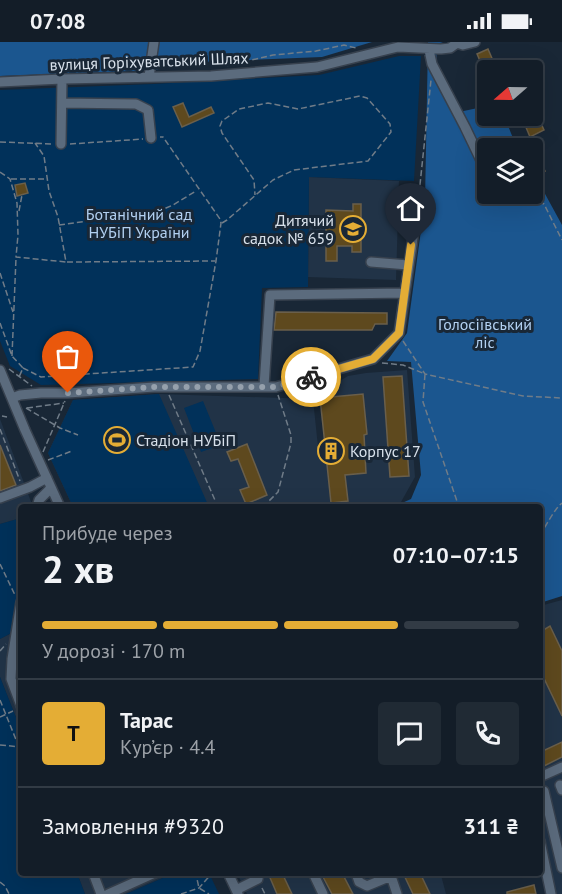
<!DOCTYPE html>
<html lang="uk">
<meta charset="utf-8">
<style>
:root{--surface:#131d28;--page:#202a34;--text:#f1f3f6;--muted:#9da2a8;--line:#323b45;--accent:#e4ad35}
body{margin:0;font-family:"PT Sans",sans-serif;background:var(--page);color:var(--text);height:100vh;display:flex;flex-direction:column;font-size:22px;white-space:nowrap}
*{box-sizing:border-box;margin:0}
p{font-size:20px;color:var(--muted)}
.icon{flex:none;width:33px;height:33px;fill:none;stroke:currentColor;stroke-width:2;stroke-linecap:round;stroke-linejoin:round}
.map{position:relative;flex:1;overflow:hidden}
.drawer{position:absolute;left:18px;top:462px;width:525px;height:372px;display:flex;flex-direction:column;background:var(--surface);border-radius:6px;box-shadow:0 6px 24px #0002,0 0 0 2px var(--line)}
.drawer>*{flex:none}
.needle{width:39px;rotate:250deg}
.fabs{position:absolute;left:477px;top:18px;display:grid;gap:12px}
.fabs a{display:grid;place-items:center;width:66px;height:66px;border-radius:6px;background:var(--surface);box-shadow:0 6px 24px #0002,0 0 0 2px var(--line);font-size:30px}
.pin{position:absolute;display:grid;place-items:center;width:51px;height:51px;color:#fff;margin:-62px -26px;border-radius:50% 50% 50% 0;rotate:-45deg;box-shadow:0 0 6px #0007}
.pin .icon{rotate:45deg}
.courier{position:absolute;display:grid;place-items:center;width:60px;height:60px;margin:-30px;border:4px solid #e4ad35;border-radius:50%;background:#fff;color:#222;box-shadow:0 2px 8px #0007}
.overview em{font-style:normal;font-weight:700}
.overview div{display:flex;flex-direction:column-reverse}
.overview{display:flex;align-items:center;justify-content:space-between;height:102px;padding:0 24px}
h1{font-size:39px;font-weight:700;line-height:45px}
.bar{display:grid;grid-template-columns:repeat(4,1fr);gap:9px 6px;align-content:center;height:72px;padding:0 24px}
.bar i{height:8px;border-radius:4px;background:var(--line)}
.bar .selected{background:var(--accent)}
.bar p{grid-column:span 4}
.line{display:flex;align-items:center;gap:15px;padding:0 24px;border-top:2px solid var(--line)}
.line div{flex:1}
.round{display:grid;place-items:center;flex:none;width:63px;height:63px;border-radius:6px;background:var(--page)}
.status{display:flex;justify-content:space-between;align-items:center;height:42px;padding:0 30px;background:var(--surface);direction:ltr}
.status svg{height:16px;fill:currentColor}
.map>svg:first-child{display:block}
.built{fill:#213347}
.green{fill:#01315a}
.forest{fill:#1b568f}
.building{fill:#5e491e;stroke:#6a5f4b;stroke-width:1.5}
.lines{fill:none;stroke-linecap:round;stroke-linejoin:round}
.minor-casing{stroke:#37414e;stroke-width:12}
.path{stroke:#707c88;stroke-width:1.5;stroke-dasharray:6 3;stroke-linecap:butt}
.minor{stroke:#5b6b7d;stroke-width:9}
.done{stroke:#95a0ac;stroke-width:6;stroke-dasharray:0 10.8}
.route{stroke:#e4ad35;stroke-width:8}
.labels{text-anchor:middle;stroke-width:6;stroke-linejoin:round;paint-order:stroke}
.street-label{font-size:16px;fill:#d8e1eb;stroke:#192736}
.park-label{font-size:16px;fill:#b2d0f1;stroke:#192736}
.poi-label{font-size:16px;fill:#d8e1eb;stroke:#192736;text-anchor:start}
</style>
<div class="status"><b>07:08</b><svg viewBox="0 0 49 12"><path d="M0 12V9h3v3zM5 12V6h3v6zM10 12V3h3v9zM15 12V0h3v12zM26 1h20v11H26zM47 4h2v5h-2z"/></svg></div>
<div class="map">
<svg width="562" height="852" viewBox="0 0 562 852">
<rect width="100%" height="100%" fill="#192736"/>
<path class="built" d="M309,135l90,4 -3,99 -88,-3z
M407,328l8,107 -14,25 -20,1v4h-308l-25,-54 25,-53 86,-6 154,5 5,48 6,-2 -4,-59 16,-3 12,-7 18,-3z
M0,377l33,88h-12v11l-21,6z
M562,558v294h-6l-14,-57h-2v-231z
M21,586v102l-21,-53v-38z
M77,831h97l-48,21h-41z
M237,831h208l-4,2 5,19h-199z"/>
<path class="green" d="M399,14h22l-7,125 -105,-4 -1,110 -46,1 -4,91 -217,6 -31,-19 -10,-25v-251l153,-6 166,-9z
M159,352l50,113h-136l-25,-54 25,-53z
M203,359l18,44 -20,7 -17,-44z
M21,476v110l-21,11v-115z
M0,635l21,53v143h56l8,21h-85z
M174,831h35l10,21h-93z"/>
<path class="forest" d="M0,0h372l-50,15 -149,6 -17,7 -156,6z
M428,0h15l-6,2 -1,25 23,43 28,-6 1,10h16l13,32h-29v46h34l3,4 19,-6 18,33v371l-22,7v-96h-147l18,-8 10,-24 -10,-113 -24,-1 20,-28 18,-132z"/>
<path class="building" d="M488,7l9,21h-13l-7,-16z
M183,61l6,14 22,-10 3,6 -32,14 -9,-20z
M539,77l5,11 -14,7 -5,-12z
M539,117l6,12 -6,2 2,4 -9,3v-17z
M25,141l3,10 -11,3 -2,-11z
M353,162h8v48h-9v-6h-15v15h-11v-51l27,1z
M276,270l111,1v11h-12l-3,6h-98z
M402,334l7,100 -19,1 -7,-100z
M363,352l4,40 -3,1 2,38 -21,2 3,26 -17,2 -5,-48 -7,1 -1,-9 7,-2 -5,-47z
M247,402l20,51 -21,9 -6,-14 9,-3 -11,-28 -7,2 -4,-9z
M0,403l16,40 -16,6z
M550,584l12,25v65l-22,-46v-38z
M540,699l5,9 17,-8v15l-22,11z
M268,831h14l10,21h-15z
M321,831h21l11,21h-21z
M403,831h17l10,21h-17z
M534,843l2,9h-29v-2z"/>
<g class="lines">
<defs>
<path id="minor" d="M429,8l3,14 33,63 23,48
M149,35l5,-35
M0,40l62,-3 149,-3 106,-9 81,-20 43,2 9,-1 7,-5 6,2 12,-3
M62,61l74,1 12,6 3,28
M61,102l1,-65
M510,106h1
M371,220l37,3
M0,328l25,60 35,77
M264,344l6,-91 134,-2
M12,356l8,-3 21,-2h27l86,-6h122l97,-28 26,-26 19,-129
M0,456l30,-11 17,-9
M37,465l2,-7 12,-12
M21,560l-9,57 -1,20 10,27
M540,735l22,-10
M560,743l2,5
M544,749l18,77
M540,799l11,53
M93,831l8,21
M228,831l10,21
M313,831l10,21
M356,831l3,9 8,4 24,-10
M390,831l7,21
M236,848l22,-11 1,-6
M108,852l47,-21"/>
</defs>
<use href="#minor" class="minor-casing"/>
<path class="path" d="M226,24l47,-11 43,-4 28,-6 12,3
M0,100l53,2
M70,102l73,-5
M0,130l10,7 7,24 1,32 -2,22 50,5 -8,-45 -9,-26 -5,-35 -9,-13
M11,137h35
M419,152l12,-114
M513,152l12,2 19,8 18,36
M19,169l3,-16
M222,181l5,-3 46,-40 21,-10 74,-9 23,-29 -1,-8 -23,-26 -7,-2 -62,13 -30,-6 -29,6 -17,12 -2,5 2,7 32,47 1,15
M59,183l100,-14 14,-6 23,-14
M67,220l148,-1
M0,231l13,39
M0,281l12,33 11,12 -4,9
M403,299l22,33 98,22 39,2
M12,314l4,-98
M382,321l21,2 22,9 -2,28 36,105
M23,326l18,9 152,-10 7,-16 16,-90 5,-38 -1,-4 -57,-82h-3
M9,327l23,17
M169,353l49,112
M26,366l34,20 18,7
M27,366l37,-5
M2,374l5,1
M0,387l20,52
M43,410l22,-51
M48,418l24,-9
M263,465l15,-15 13,-49v-8l-13,-40
M540,493c6,-9 15,-27 22,-32
M0,522l15,31
M0,609l6,-7
M0,658l19,47
M0,675l13,-6
M0,703l21,2
M192,831l5,6 2,9 10,6
M0,840l5,4 4,8
M262,846l3,6
M181,852l18,-6 13,-15"/>
<use href="#minor" class="minor"/>
</g>
<g class="lines">
<path class="done" d="M68,351l86,-6h122l35,-10"/>
<path class="route" d="M311,335l62,-18 26,-26 12,-88"/>
</g>
<defs>
<symbol id="school-ring" viewBox="-11 -11 22 22"><circle r="9.5" fill="#192736" stroke="#e4ad35" stroke-width="1.5"/><path d="M0-5L7-2L0 1L-7-2ZM-4 1L0 2.5L4 1V4Q0 6-4 4Z" fill="#e4ad35"/></symbol>
<symbol id="stadium-ring" viewBox="-11 -11 22 22"><circle r="9.5" fill="#192736" stroke="#e4ad35" stroke-width="1.5"/><path d="M0-5a6.5 5 0 1 0 0 10a6.5 5 0 1 0 0-10ZM-3.5-1.8h7v3.6h-7Z" fill="#e4ad35"/></symbol>
<symbol id="building-ring" viewBox="-11 -11 22 22"><circle r="9.5" fill="#192736" stroke="#e4ad35" stroke-width="1.5"/><path d="M-4-6H4V6H1V3H-1V6H-4ZM-2.5-4.3h1.7v1.8h-1.7ZM.8-4.3h1.7v1.8H.8ZM-2.5-1h1.7V.8h-1.7ZM.8-1h1.7V.8H.8Z" fill="#e4ad35"/></symbol>
</defs>
<g fill-rule="evenodd">
<use href="#school-ring" x="338" y="172" width="30" height="30"/>
<use href="#stadium-ring" x="102" y="383" width="30" height="30"/>
<use href="#building-ring" x="316" y="394" width="30" height="30"/>
</g>
<g class="labels">
<g class="street-label">
<text transform="translate(149 19) rotate(-2)" y="6">вулиця Горіхуватський Шлях</text>
</g>
<g class="park-label">
<text x="139" y="178">Ботанічний сад<tspan x="139" dy="18">НУБіП України</tspan></text>
<text x="485" y="288">Голосіївський<tspan x="485" dy="18">ліс</tspan></text>
</g>
<g class="poi-label">
<text x="334" y="184" text-anchor="end">Дитячий<tspan x="334" dy="18">садок № 659</tspan></text>
<text x="136" y="404">Стадіон НУБіП</text>
<text x="350" y="415">Корпус 17</text>
</g>
</g>
</svg>
<div class="fabs">
<a><svg class="needle" viewBox="-14 -14 28 28"><path d="M0-13l5 13h-10z" fill="#e53935"/><path d="M0 13l5-13h-10z" fill="#9da2a8"/></svg></a>
<a><svg class="icon" aria-label="layers" viewBox="0 0 24 24"><path d="M12 4l9 5-9 5-9-5zM3 14l9 5 9-5"/></svg></a>
</div>
<div class="pin" style="left:68px;top:351px;background:#ea580c"><svg class="icon" aria-label="bag" viewBox="0 0 24 24"><path d="M5 8h14l-1 12H6zM9 8a3 3 0 0 1 6 0"/></svg></div>
<div class="pin" style="left:411px;top:203px;background:#1f2937"><svg class="icon" aria-label="home" viewBox="0 0 24 24"><path d="M3 11l9-7 9 7M6 9v11h12V9"/></svg></div>
<div class="courier" style="left:311px;top:335px"><svg class="icon" aria-label="bike" viewBox="0 0 24 24"><circle cx="6" cy="16" r="4"/><circle cx="18" cy="16" r="4"/><path d="M6 16l4-8h5l3 8M10 8l3 8H6M13 5h3"/></svg></div>
<section class="drawer">
<div class="overview"><div><h1>2 хв</h1><p>Прибуде через</p></div><em>07:10–07:15</em></div>
<div class="bar"><i class="selected"></i><i class="selected"></i><i class="selected"></i><i></i><p>У дорозі · 170 m</p></div>
<div class="line" style="height:108px"><b class="round" style="background:var(--accent);color:#111">Т</b><div><b>Тарас</b><p>Кур’єр · 4.4</p></div><a class="round"><svg class="icon" aria-label="chat" viewBox="0 0 24 24"><path d="M4 5h16v11H9l-5 4z"/></svg></a><a class="round"><svg class="icon" aria-label="phone" viewBox="0 0 24 24"><path d="M5 4h4l2 5-3 2q2 4 5 5l2-3 5 2v4C11 20 4 13 5 4z"/></svg></a></div>
<div class="line" style="height:78px"><div>Замовлення #9320</div><b>311 ₴</b></div>
</section>
</div>
